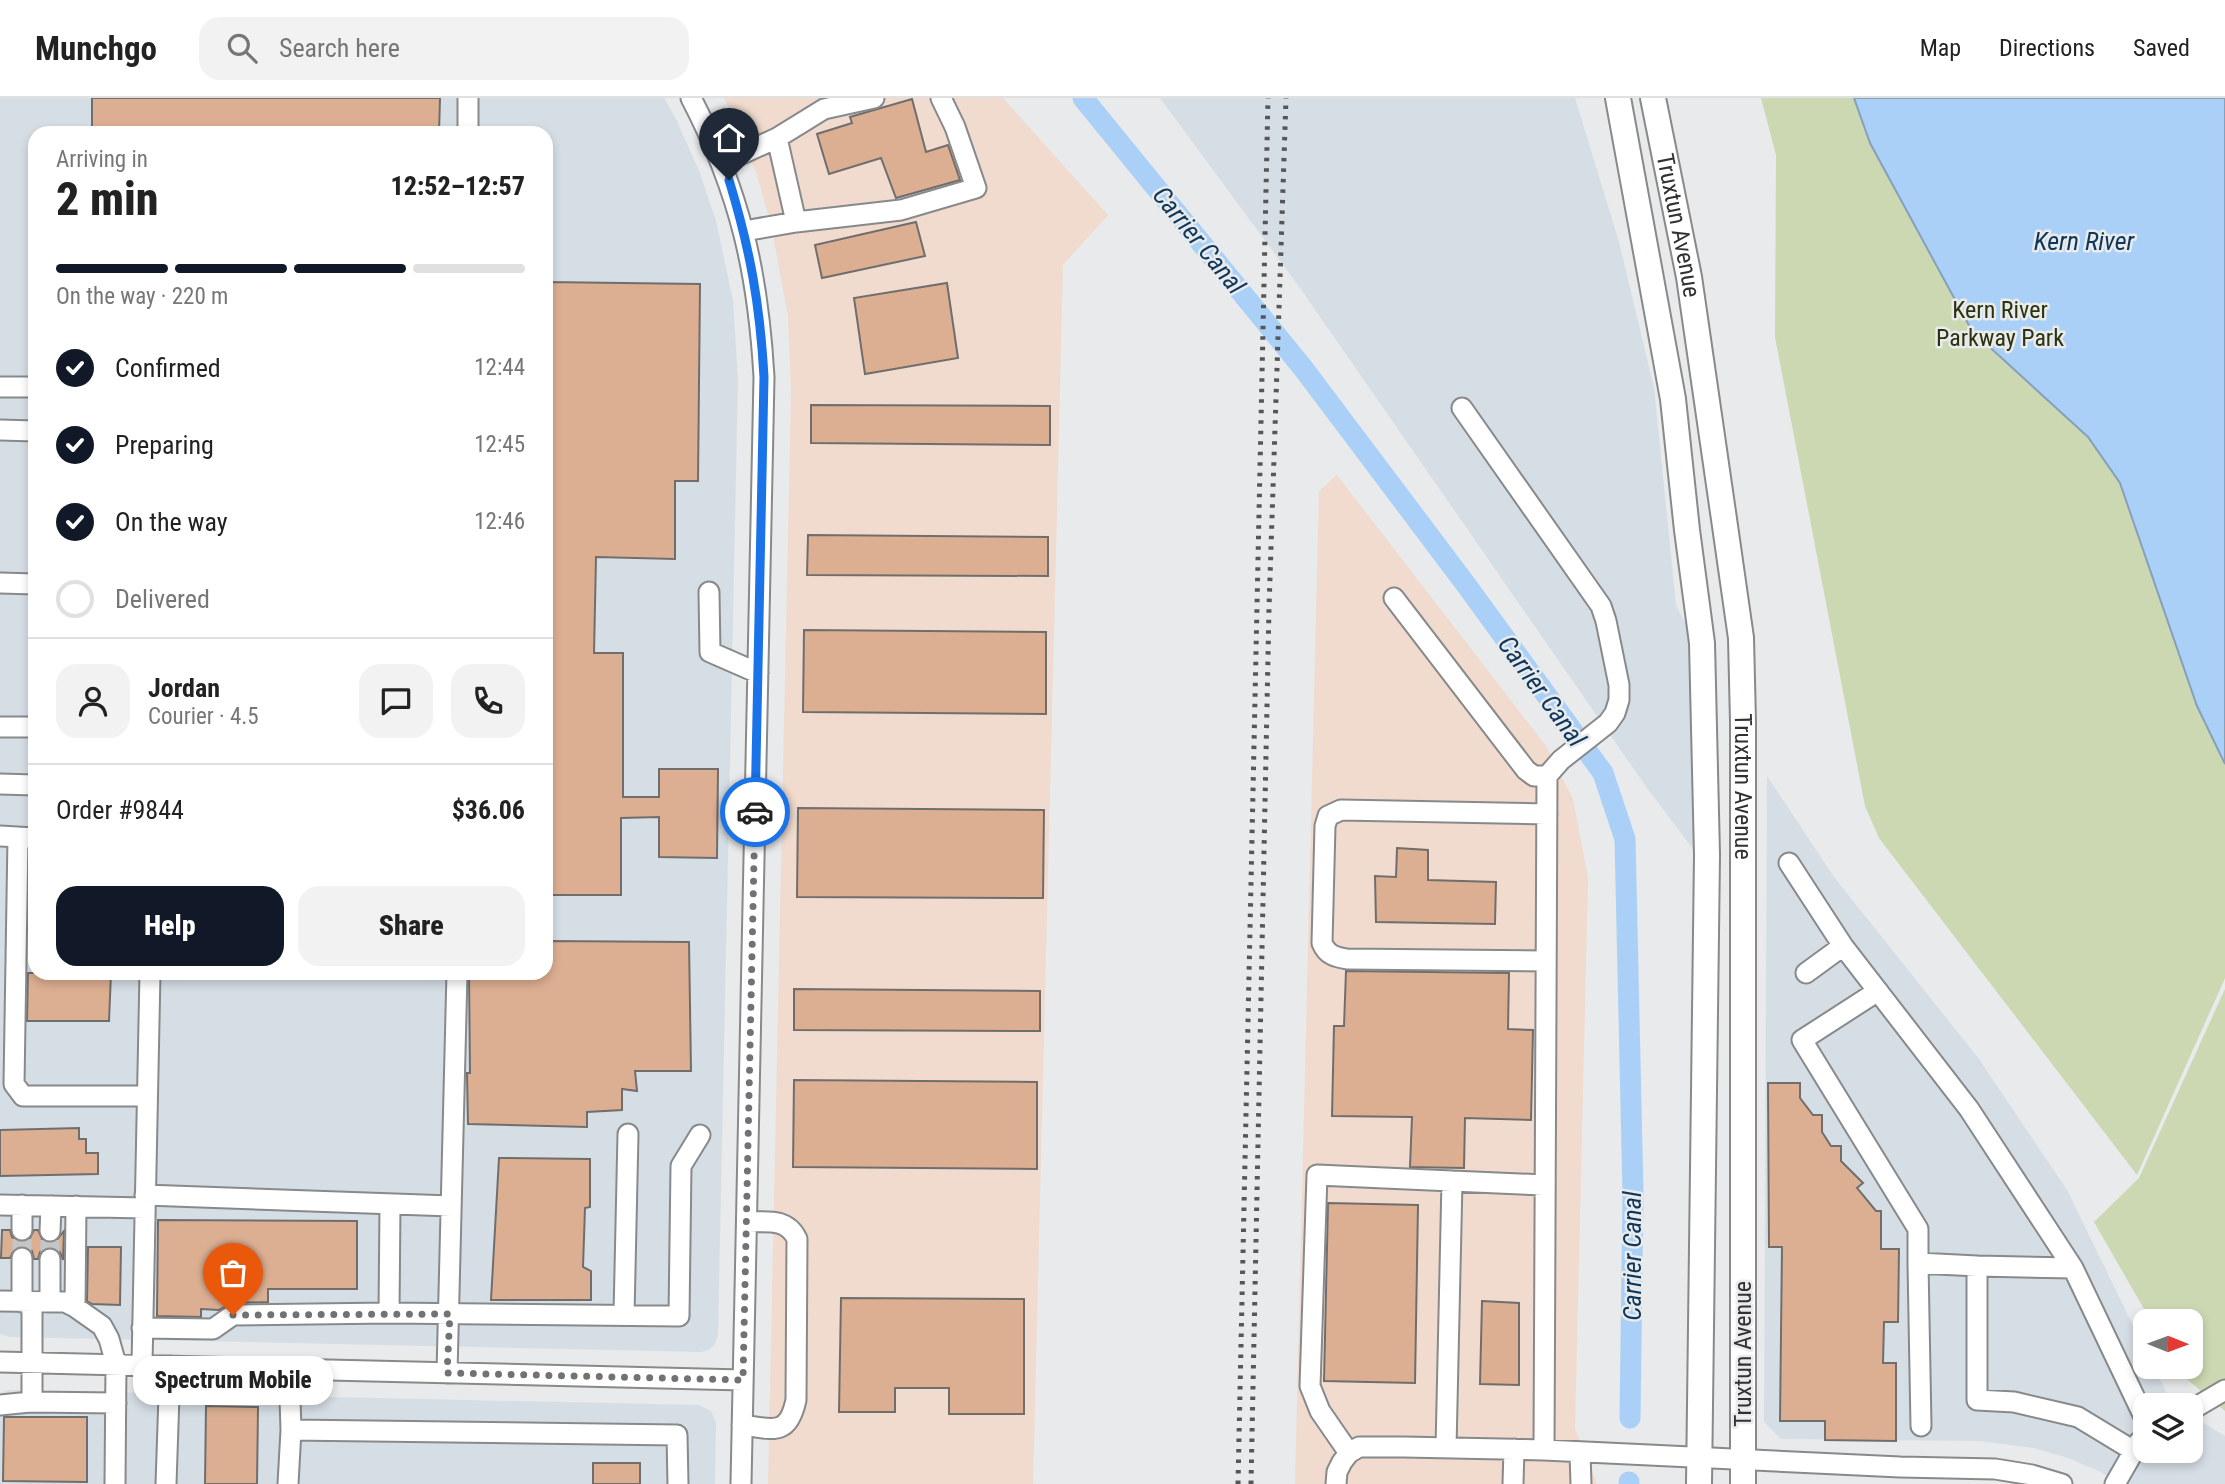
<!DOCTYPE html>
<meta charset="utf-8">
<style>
:root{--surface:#fff;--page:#f2f2f2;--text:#222;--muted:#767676;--line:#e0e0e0;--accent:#111827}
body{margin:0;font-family:"Roboto Condensed",sans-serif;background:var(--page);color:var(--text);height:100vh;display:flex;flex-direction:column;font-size:26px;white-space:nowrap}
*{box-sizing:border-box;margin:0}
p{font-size:23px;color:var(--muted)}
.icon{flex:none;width:38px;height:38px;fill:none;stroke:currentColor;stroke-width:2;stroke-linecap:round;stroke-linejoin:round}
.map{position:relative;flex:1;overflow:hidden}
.sheet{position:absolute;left:28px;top:28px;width:525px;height:854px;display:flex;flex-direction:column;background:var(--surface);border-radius:21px;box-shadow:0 4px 10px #0003}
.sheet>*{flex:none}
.needle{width:46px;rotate:91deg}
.fabs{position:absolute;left:2133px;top:1211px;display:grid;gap:14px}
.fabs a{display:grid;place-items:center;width:70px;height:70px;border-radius:14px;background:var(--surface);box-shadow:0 4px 10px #0003;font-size:35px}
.pin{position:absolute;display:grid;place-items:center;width:60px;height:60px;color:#fff;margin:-72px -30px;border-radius:50% 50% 50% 0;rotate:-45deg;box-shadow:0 0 7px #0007}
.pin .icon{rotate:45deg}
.courier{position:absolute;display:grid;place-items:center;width:70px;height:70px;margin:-35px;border:5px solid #1a73e8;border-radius:50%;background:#fff;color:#222;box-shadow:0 2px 9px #0007}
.bubble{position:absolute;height:49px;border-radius:21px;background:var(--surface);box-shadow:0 4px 10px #0003;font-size:23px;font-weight:800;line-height:49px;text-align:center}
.summary em{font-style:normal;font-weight:800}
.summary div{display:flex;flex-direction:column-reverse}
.summary{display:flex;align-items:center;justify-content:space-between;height:119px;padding:0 28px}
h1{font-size:46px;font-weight:800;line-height:52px}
.bar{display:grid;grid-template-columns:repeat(4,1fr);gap:10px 7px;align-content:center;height:84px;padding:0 28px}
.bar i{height:9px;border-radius:5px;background:var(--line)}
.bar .current{background:var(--accent)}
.bar p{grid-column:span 4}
.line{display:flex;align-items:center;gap:18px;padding:0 28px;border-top:2px solid var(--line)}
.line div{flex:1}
.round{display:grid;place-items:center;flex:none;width:74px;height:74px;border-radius:21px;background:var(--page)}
ol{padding:0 28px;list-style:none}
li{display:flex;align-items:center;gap:21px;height:77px}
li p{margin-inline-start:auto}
li .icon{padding:7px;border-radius:50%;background:var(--accent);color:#fff;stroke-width:4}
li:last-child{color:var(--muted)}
li i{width:38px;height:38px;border:4px solid var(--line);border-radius:50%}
.button{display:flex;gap:14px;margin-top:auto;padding:14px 28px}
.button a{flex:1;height:80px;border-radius:21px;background:var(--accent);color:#fff;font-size:28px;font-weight:800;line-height:80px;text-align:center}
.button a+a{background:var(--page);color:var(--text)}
header{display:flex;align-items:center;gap:42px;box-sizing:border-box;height:98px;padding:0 35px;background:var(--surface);border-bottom:2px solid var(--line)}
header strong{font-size:33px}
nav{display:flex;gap:38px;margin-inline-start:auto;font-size:24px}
.search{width:490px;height:63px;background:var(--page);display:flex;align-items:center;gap:18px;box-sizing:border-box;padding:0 24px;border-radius:21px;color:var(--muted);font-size:26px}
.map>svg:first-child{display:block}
.built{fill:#d6dee5;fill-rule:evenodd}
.industrial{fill:#f1dbce}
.green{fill:#cbd8b1}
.water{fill:#aad0f7;stroke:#86a0bc;stroke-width:2}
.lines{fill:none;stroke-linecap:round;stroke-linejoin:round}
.canal{stroke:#aad0f7;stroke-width:21}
.building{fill:#ddaf92;stroke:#706e6d;stroke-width:2}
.minor-tunnel{stroke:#c3c5c6;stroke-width:19;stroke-dasharray:19 10;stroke-linecap:butt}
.minor-casing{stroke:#87898a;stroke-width:23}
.major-casing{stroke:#87898a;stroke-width:28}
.minor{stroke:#fff;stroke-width:19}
.major{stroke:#fff;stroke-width:24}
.rail{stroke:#565657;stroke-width:5;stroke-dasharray:3.5 7;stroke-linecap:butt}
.done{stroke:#717273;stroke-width:7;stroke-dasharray:0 12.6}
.route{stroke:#1a73e8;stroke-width:9}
.labels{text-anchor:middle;stroke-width:5;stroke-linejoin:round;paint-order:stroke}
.street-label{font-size:24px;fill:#313132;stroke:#e8eaeb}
.park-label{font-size:24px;fill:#2a330e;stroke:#e8eaeb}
.water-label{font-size:26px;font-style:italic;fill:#0e375b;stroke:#e8eaeb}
</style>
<header>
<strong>Munchgo</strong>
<div class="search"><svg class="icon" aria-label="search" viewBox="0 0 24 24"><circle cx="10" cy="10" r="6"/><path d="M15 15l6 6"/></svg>Search here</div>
<nav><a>Map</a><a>Directions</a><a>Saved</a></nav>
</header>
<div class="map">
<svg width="2225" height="1386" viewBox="0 0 2225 1386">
<rect width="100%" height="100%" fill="#e8eaeb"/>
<path class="built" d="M0,0h664l12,21 24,54 16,48 17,79 5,80 -20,955 -3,9 -6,6 -9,2 -690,-15 -10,-3zM35,35h511v840h-511z
M1160,0h415l44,144 35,146 22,217 16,31 5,218 -50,-66 -347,-500z
M1767,678l67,101 145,182 88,131 78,160 1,17h8l17,35 5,3h-30v46h45v-36l34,21v48h-104l-22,-13 -31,-13 -34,-10 -55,-7 -198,-2 -17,-17z
M9,1292l690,15 12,6 5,12 -1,61h-715v-91z"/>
<path class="industrial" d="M724,0h279l105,117 -45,50 -30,1219h-265l23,-1091 -3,-77 -17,-91 -14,-50 -16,-41z
M1337,377l209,271 27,53 15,79 -13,551 22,55h-302l24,-993z"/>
<path class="green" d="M1761,0h464v880l-88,197 -258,-337 -14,-32 -90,-469 1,-182z
M2225,891v422l-43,-36 -5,-8h14v-46h-40l-57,-99 45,-44z"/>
<path class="water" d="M1854,0h371v666l-28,-58 -77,-223 -32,-46 -116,-106 -102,-188z"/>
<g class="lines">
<path class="canal" d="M1083,0l220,270 164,218 136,187 22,66 8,355 -3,224
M1629,1384v2"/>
</g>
<path class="building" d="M92,0h348l-1,35h-347z
M912,1l14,53 22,-7 12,35 -64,18 -15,-40 -52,16 -12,-40 35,-11 -2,-6z
M916,124l9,34 -103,22 -7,-33z
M546,184l154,2 -2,197h-23v78l-79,-2 -2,96h29v144h36v-28h59l-1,89 -58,-1v-40l-38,1v77h-75z
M947,185l11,75 -93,16 -11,-76z
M811,307l239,1v39l-239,-2z
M808,437l240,2v39l-241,-1z
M804,532l242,2v82l-243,-2z
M798,710l246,2 -1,88 -246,-1z
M1397,750l31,2v30l68,2 -1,42 -119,-2 -1,-46 21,1z
M546,843l143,1 2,129h-56l2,20 -15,-2v21l-35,2v15l-119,-3 -1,-51h3l-1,-100h77z
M1346,873l163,2 -1,56 25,1 -2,90 -66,-2 -1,50 -54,-1 2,-50 -80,-1 2,-90h10z
M28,875h83l-2,48h-82z
M794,891l246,2v40l-246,-1z
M794,982l243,2v87l-244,-2z
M1768,985h32v15l13,17h9v17l9,14h10v15l22,22 -6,5 19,23h5v38h18l-1,73h-14l-1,41h13v78l-71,-1v-19h-45l2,-174h-13z
M79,1030v11h7v14h12v21l-98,2v-46z
M499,1060l91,1v48l-5,1 -2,59 8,4v29h-100z
M1328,1105l90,2 -3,178 -91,-2z
M158,1122l199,1v68h-89v13l-35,1 -14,7 -18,-1v8l-44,-1z
M2,1132h8l2,7 9,5 8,-2 5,-10h4l5,11 7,2 6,-2 8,-10 -1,29 -3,-8 -5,-4h-10l-5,4 -2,7h-4l-2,-8 -9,-5 -8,2 -5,10h-9z
M88,1149h33l-1,58 -28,-1 -5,-3z
M841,1200l183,1v115h-75v-26h-54v24h-56z
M1482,1203l37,2v82l-39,-1z
M206,1308l52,1 -1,77h-52z
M4,1319h83v65l-84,-1z
M593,1365h47v21h-47z"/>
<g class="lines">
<path class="minor-tunnel" d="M22,1160v-28
M50,1161v-28"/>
<defs>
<path id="minor" d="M691,0c49,94 67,174 73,279l-23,1107
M468,35v-35
M777,40l47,-29 50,-11
M722,65l55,-25 19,84 -52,9
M796,124l105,-12 75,-22 -21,-61 -14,-29
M0,289h35
M1462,310l139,198 5,15 13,64v15l-4,13 -7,10 -47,37 -14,16 -3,674
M0,332l35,1
M0,485l35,1
M709,494l1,60 48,21
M1394,500l132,172 8,6h13
M0,629h35
M0,686l35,1
M0,738l35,2
M18,739l-4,247 9,12h124
M1789,765l54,83 126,163 104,159
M1546,863l-199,-2c-12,-2 -20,-4 -25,-16l3,-117 3,-10 13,-6 206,4
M1806,875l37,-27
M1878,893l-76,49 116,189v34
M145,1097l306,11
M390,1106l-1,109 290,3 2,-150 19,-31
M0,1107l145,3
M22,1132v-25
M50,1133l1,-25
M1977,1168l96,2 73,153
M0,1203l65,1 10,5 27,19 7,13 7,25 -1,120
M22,1204v-44
M50,1204v-43
M75,1209l1,-101
M624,1217l4,-181
M142,1230l71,1 20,-14 156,-2
M0,1264l743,18
M142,1267l8,-392
M289,1271l2,61 386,5 1,49
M447,1275l10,-400
M32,1304v-100
M0,1307l30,-3 86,1
M2191,1312l34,-20
M742,1327c31,4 46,12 54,-25l1,-161c-10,-21 -29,-17 -50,-17
M1921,1328l-3,-163 59,3v134l37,2 64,15 56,34
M1446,1350l6,-267 92,4
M1349,1355l-29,-42 -10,-25 7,-211 135,6
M1580,1355l1,31
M166,1386l4,-118
M288,1386l3,-54
M1336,1386l1,-12 5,-10 7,-9 10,-6h45l140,3 356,17 95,2 37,6 30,9
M1513,1386l1,-35
M2115,1386l24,-42 7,-4"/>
<g id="major">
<path d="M1618,0l55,301 14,131 15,113 5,212 -8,629"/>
<path id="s1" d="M1653,0l36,179 36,249 16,112 2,84v762"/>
</g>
</defs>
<use href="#minor" class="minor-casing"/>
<use href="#major" class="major-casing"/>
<use href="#minor" class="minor"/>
<use href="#major" class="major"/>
<path class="rail" d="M1238,1386l30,-1386
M1251,1386l18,-876 17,-510"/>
</g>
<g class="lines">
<path class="done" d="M233,1217l217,-1 -3,59 296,7 12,-568"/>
<path class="route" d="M729,82c21,69 31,124 35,197l-9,435"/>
</g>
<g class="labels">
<g class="street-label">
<text dy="8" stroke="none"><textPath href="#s1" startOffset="130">Truxtun Avenue</textPath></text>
<text dy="8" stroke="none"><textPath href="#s1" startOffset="696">Truxtun Avenue</textPath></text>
<text transform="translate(1743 1256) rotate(-90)" y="8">Truxtun Avenue</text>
</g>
<g class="park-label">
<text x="2000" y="220">Kern River<tspan x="2000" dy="28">Parkway Park</tspan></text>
</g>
<g class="water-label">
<text transform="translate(1199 142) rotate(51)" y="9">Carrier Canal</text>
<text x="2084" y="152">Kern River</text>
<text transform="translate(1542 593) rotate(54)" y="9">Carrier Canal</text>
<text transform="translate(1632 1158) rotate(-90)" y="9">Carrier Canal</text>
</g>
</g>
</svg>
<div class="fabs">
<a><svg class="needle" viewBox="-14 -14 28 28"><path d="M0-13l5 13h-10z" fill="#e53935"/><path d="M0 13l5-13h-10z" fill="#767676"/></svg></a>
<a><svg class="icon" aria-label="layers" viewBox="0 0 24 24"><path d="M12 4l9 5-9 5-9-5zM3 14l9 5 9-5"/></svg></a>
</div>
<div class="pin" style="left:233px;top:1217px;background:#ea580c"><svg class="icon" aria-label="bag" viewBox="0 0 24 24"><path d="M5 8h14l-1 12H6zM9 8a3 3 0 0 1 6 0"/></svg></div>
<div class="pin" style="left:729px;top:82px;background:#1f2937"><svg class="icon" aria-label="home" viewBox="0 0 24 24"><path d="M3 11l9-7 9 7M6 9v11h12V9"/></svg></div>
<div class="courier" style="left:755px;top:714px"><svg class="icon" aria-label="car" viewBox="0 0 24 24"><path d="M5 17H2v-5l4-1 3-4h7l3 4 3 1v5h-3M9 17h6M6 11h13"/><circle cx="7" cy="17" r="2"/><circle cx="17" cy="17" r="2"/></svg></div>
<div class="bubble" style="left:133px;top:1258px;width:200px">Spectrum Mobile</div>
<section class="sheet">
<div class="summary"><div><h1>2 min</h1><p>Arriving in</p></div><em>12:52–12:57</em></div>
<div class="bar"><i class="current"></i><i class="current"></i><i class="current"></i><i></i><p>On the way · 220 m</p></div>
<ol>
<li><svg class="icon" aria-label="check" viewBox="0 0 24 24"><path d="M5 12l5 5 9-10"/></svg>Confirmed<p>12:44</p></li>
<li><svg class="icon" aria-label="check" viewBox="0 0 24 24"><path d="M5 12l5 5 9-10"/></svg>Preparing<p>12:45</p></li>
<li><svg class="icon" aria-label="check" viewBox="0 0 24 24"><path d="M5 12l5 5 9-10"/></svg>On the way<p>12:46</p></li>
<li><i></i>Delivered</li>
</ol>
<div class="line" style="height:126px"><a class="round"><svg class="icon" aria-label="person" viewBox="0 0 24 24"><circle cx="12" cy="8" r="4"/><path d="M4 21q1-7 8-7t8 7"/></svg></a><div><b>Jordan</b><p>Courier · 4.5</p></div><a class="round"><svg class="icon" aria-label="chat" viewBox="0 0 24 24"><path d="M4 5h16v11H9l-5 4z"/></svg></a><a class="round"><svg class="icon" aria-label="phone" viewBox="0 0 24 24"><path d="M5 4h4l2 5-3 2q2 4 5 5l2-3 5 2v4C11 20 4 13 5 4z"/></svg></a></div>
<div class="line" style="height:91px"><div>Order #9844</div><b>$36.06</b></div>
<div class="button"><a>Help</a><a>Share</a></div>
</section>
</div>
